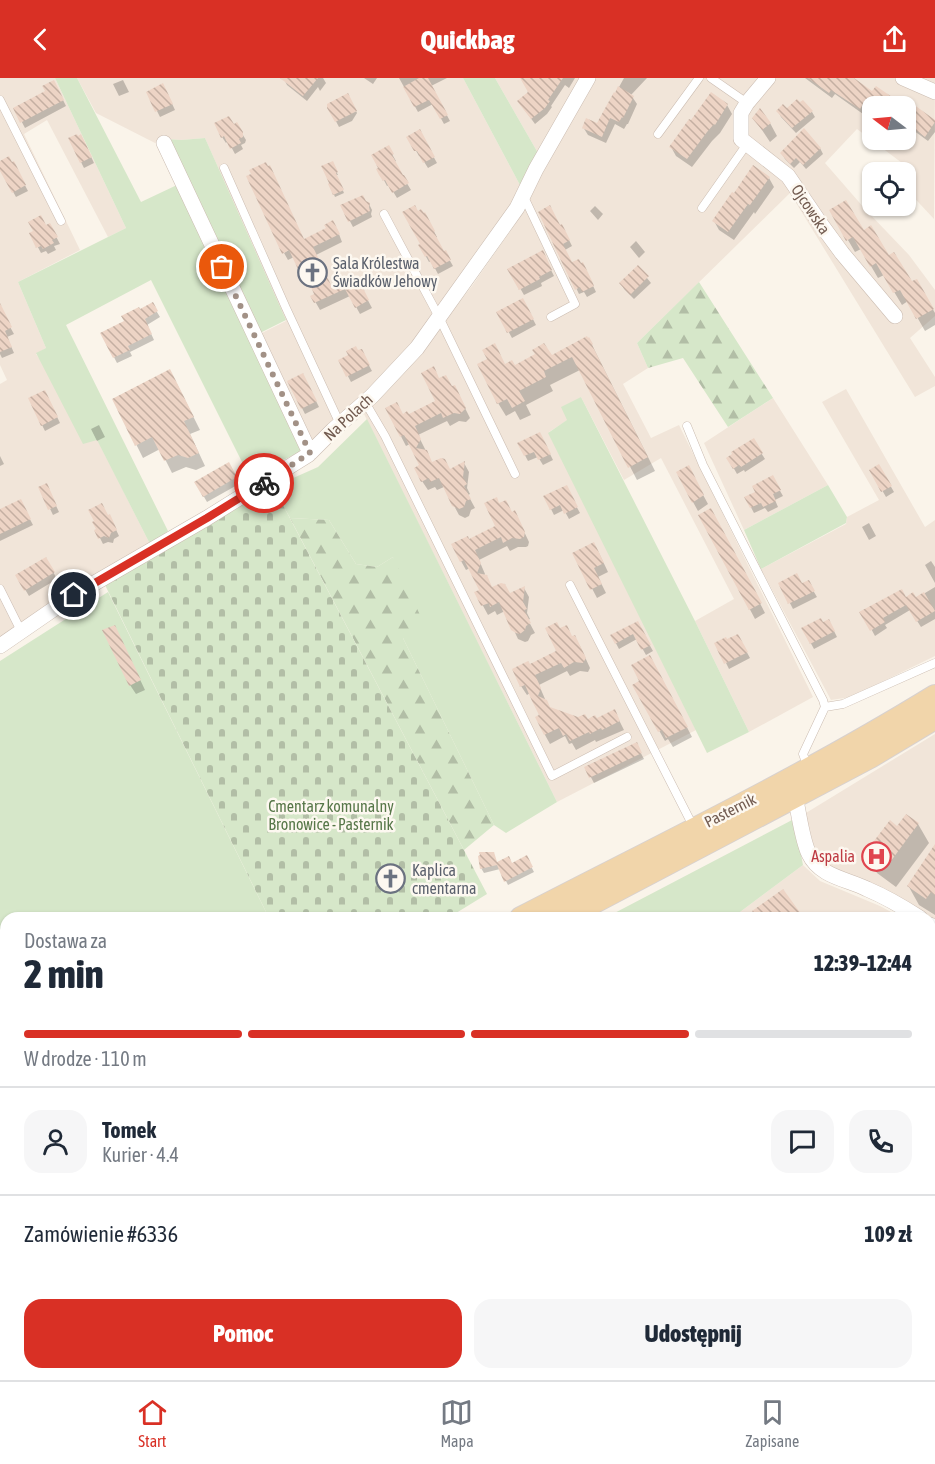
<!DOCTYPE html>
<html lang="pl">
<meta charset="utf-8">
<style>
:root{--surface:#fff;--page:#f6f6f7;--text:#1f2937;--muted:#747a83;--line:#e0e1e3;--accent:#d93025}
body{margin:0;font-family:"Asap Condensed",sans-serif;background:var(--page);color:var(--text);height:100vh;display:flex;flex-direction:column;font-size:22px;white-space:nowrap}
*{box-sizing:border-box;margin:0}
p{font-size:20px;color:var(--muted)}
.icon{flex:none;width:33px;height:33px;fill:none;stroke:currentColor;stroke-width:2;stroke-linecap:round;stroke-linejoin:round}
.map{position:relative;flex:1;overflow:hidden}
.drawer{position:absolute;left:0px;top:834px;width:936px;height:468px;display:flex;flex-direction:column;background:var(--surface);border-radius:18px 18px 0 0;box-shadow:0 2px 4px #0004}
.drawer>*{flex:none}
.needle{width:39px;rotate:286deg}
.buttons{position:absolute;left:862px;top:18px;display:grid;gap:12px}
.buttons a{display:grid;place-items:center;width:54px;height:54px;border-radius:12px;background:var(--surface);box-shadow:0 2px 4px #0004;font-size:30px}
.pin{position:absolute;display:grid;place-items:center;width:51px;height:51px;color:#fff;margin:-26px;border:3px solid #fff;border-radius:50%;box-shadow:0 2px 6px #0007}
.courier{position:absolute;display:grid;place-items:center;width:60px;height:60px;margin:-30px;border:4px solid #d93025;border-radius:50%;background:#fff;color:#222;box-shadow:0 2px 8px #0007}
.headline em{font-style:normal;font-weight:800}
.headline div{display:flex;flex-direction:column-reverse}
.headline{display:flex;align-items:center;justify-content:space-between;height:102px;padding:0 24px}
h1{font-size:39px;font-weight:800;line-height:45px}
.bar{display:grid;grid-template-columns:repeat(4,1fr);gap:9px 6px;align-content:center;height:72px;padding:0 24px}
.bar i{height:8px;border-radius:4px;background:var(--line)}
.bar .on{background:var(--accent)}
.bar p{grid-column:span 4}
.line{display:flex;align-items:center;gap:15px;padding:0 24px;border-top:2px solid var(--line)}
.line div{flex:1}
.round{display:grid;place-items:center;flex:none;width:63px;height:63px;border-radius:18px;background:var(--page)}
.primary-button{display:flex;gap:12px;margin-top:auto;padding:12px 24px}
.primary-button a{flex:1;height:69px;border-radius:18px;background:var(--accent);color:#fff;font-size:24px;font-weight:800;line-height:69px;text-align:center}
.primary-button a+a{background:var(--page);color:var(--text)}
header{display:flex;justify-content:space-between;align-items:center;height:78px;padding:0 24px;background:var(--accent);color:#fff;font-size:27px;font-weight:800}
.tabs{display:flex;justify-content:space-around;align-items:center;height:84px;border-top:2px solid var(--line);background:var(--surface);font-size:16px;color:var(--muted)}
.tabs a{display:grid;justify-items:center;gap:3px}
.tabs .on{color:var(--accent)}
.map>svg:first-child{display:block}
.residential{fill:#f1e5d9;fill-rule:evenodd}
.commercial{fill:#f9e6df}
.grass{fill:#d6e7c9}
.forest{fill:url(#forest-firs)}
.cemetery{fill:url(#cemetery-stones)}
.shadow{fill:#0003}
.building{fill:url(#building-back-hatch)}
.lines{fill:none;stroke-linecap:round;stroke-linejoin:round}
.lane-casing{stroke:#cbbcb1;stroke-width:9}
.street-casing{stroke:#cbbcb1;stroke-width:16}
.primary-casing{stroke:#d8d1ce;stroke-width:24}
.lane{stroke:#fff;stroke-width:8}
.street{stroke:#fff;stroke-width:15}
.primary{stroke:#f1d5aa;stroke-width:22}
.done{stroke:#a29186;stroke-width:6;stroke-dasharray:0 10.8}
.route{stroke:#d93025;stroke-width:8}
.labels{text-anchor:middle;stroke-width:5;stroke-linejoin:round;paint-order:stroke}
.street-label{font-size:16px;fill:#725b50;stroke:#fdf8f0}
.worship-label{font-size:16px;fill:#5b616d;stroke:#fdf8f0;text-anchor:start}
.park-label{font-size:16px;fill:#577749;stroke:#fdf8f0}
.health-label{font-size:16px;fill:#be3a42;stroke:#fdf8f0;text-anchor:end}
</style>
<header><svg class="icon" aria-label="back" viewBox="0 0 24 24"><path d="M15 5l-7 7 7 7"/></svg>Quickbag<svg class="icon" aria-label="share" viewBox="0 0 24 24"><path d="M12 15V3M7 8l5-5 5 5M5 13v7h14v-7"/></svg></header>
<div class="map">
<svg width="935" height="1302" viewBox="0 0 935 1302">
<defs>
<pattern id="forest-firs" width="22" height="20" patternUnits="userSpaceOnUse" patternTransform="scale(1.5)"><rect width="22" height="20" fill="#d6e7c9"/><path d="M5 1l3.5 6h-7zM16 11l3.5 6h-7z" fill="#b2bea6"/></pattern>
<pattern id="cemetery-stones" width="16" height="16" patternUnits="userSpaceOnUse" patternTransform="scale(1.5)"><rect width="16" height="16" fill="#d6e7c9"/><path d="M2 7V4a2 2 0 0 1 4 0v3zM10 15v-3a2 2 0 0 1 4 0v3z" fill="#b2bea6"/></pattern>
<pattern id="building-back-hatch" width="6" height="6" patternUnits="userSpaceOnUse" patternTransform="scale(1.5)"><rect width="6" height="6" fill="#edd4c5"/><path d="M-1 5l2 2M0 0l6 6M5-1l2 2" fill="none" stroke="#c4afa2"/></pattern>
</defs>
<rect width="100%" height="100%" fill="#faf4ea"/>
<path class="residential" d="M0,0h55l71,150 -18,9 -61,-117 -23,14 56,116 -62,32 28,66 -10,6 61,85 53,105 -150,93v-253l7,-4 -7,-15z
M77,0h386l58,109 -30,50 -74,100 -51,60 -53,49 -55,-111 28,-14 -81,-183 -24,2 -14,-1 -10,5 -61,-31z
M495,0h87l-44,75z
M596,0h339l-1,141 -28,-30v-17h-8l4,-9 -45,-34 -32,34 40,46 44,46 26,35v26l-25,22 25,39v9l-20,11 -125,-204 -153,150 11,25 -25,16 28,54 28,-13 134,272 -64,35 -54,-111 39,-22 -73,-141 -37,22 -43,-83 -13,23 -19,12 147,298 -139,72 -193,-388 50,-54 58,-74 38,-55 25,-43 12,-25zM873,28h33v34h-33z
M846,311l79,138 10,-7v136l-84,41 -20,3 -70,-131 85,-45 1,-7 32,-17 -57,-98z
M773,320l55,87 -84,45 -40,-87z
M935,656v188l-13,-9 -101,-46 -20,-51z
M803,787l17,16 60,25 22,12h-170z
M930,857l5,3v169l-5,-6z
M935,1235v67h-175l-5,-6h175v-60l2,1z
M530,1296h181l-8,6h-169z"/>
<path class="commercial" d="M0,1221l6,8v67h53l4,6h-63z"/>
<path class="grass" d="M55,0h22l64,124 36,-17 -10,-46 14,1 24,-2 81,182 -28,14 55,112 -64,30 -98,-196 -85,45 102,206 -18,13 -53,-104 -14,4 -47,-91 10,-5 -28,-66 108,-54z
M463,0h32l43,75 -17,34z
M581,319l114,224 54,111 -42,21 -159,-320 19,-13 -6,-13z
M367,341l190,383 -51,31 -12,-8 -91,-187 -10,-81 -16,10 -21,-3 -27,-44 -39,-2 -17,-31 45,-20z
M828,407l19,32 -1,6 -85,46 -17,-39z
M108,514l161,326h-33l-4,-6 -11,6h-215v87l-6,4v-348z
M794,741l9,46 -71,53h-127z
M935,1052v108l-5,5v-109z
M42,1296h159l-9,6h-144z
M331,1296h75l-9,6h-68l-3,-3z"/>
<path class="forest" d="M699,204l74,116 -45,29 -45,-69 -35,10 -11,-25z
M290,440l39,2 27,44 21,3 16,-10 27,58 -17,23 91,187 -30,25z
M406,1296h124l4,6h-137z"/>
<path class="cemetery" d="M273,408l214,408 -39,24h-179l-164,-333z"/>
<path class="shadow" d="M285,0h38l3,5 -6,8 -2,-4 -11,14 -20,-16 -3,-6z
M364,0h13l-4,6z
M399,0h48l-16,8 19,35 -6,3 -11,-20 -15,8z
M521,0h54l-6,10 -4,-3 -14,21 1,1 -5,7 -12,10 -16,-22 11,-10z
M624,0h23l-16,17 6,9 -9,20h-1l-3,5 -9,-5 -9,19 -18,-8 -5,-8 15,-2z
M805,0h46l21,15 5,-5 25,18h-29v7l-6,-4 -4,5 -28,-20 -3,4z
M123,2l6,12 -10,4 -6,-12z
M54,4l12,24 -41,22 -10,-19 32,-17z
M166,13l9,19 -15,7 -12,-24z
M351,23l6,12 -5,8 -13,6 -10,-19z
M908,25l27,19v10l-7,9 -22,-16 -1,-19z
M727,27l5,9 -12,19 -8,8 -20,26 -16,-11 -5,-9z
M787,32l25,2 3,5 -19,16 -15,-16 -3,-6z
M754,40l16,5 7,13 -7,6z
M236,46l10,16 -1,3 -4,2 2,4 -8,5 -7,-13 -2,2 -4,-6 11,-11z
M419,53l18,32 -9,5 -7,-11 -2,-1 -11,-19z
M84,64l10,21 -10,5 -3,-6z
M388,69l8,14 -2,1 17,28 -14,8 -8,-13 -2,1 -9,-17z
M820,70l3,6 -17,15 -6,-7 -6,6 -9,-9 -3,-5z
M0,85h13l15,28 -12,6 -15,-27z
M332,85l6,12h-2l8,18 -9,4 -5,-12z
M769,100l5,9 -19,27 -1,-2 -20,28 -15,-10 -5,-9z
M369,126l3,6 -1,4 1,3 -19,10 -11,-21z
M595,128l8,8 -5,6 -8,-9z
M831,133l32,21 49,51 4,-2 19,32v12l-10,6 -17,-30 -6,4 -18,-30 -6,3 -17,-29 -6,3z
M540,134l20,15 2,-1 10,20 -7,4 7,14 13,5 11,23 -9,5 -3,-5 -5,2z
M417,135l8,2 12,22 -2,1 9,15 1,-1 8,14 -15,8 -7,-13 -2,1 -9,-16 2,-1z
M50,147l10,19 -6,2 2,4 -8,4 -2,-3 -5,2 -10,-19z
M337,151l5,13 -26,13 15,32 32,4 9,17 -12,6 -10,-18 -30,14 -8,-14 4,-2 -3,-7 -3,1 -16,-31 -6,3 -4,-7 20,-13z
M636,163l9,11 -6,6 -9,-11z
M545,180l9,18 -13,7 1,3 -18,9 -15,-26z
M638,189l13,16 -17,16 -10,-10 -3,-6z
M523,222l13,25 -24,13 -14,-25z
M152,226l8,13 -13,8 7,15 -24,12 2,4 -15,7 -15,-29 24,-12 13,-11z
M0,231l14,25 -7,3 7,16 -12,5 -2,-4z
M589,261l66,132 -18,9 -57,-110 -30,15 3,6 -27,14 5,10 -11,5 -5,-9 -9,5 -8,-13 7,-38 9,2 38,-11z
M361,273l11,20 -21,11 -11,-21z
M439,302l20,16 11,22 -4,4 -7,-1 -9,5 -3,-5 -29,14 7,14 -1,2 8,13 18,6 14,-7 5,9 -2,16 3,6 -2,1 7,13 -4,2 -2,6 -4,2 -6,-3 -15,-28 -7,3 -2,-3 -7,3 -6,-9 -1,-15 -11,-22 -4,2 -19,-37 16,6 5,1 29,-14z
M306,303l13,26 -14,7 -3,-6z
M177,306l23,46 -10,4 15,32 -9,4 -10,-3 -14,6 -12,-24 -17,9 -29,-58z
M48,320l12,25 -15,8 -3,-6z
M99,347l6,12 -8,4 -6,-12z
M543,362l10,20 -10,5 -5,-8 -10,4 -9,-17z
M753,362l12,19 -20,13 -1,-2 -7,4 -9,-16z
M0,378l4,8 -4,2z
M228,386l11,20 -32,18 -11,-19z
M879,388l15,26 -8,5 -15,-26z
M688,389l20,37 -10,7 -5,-9z
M772,399l11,19 -8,4 3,7 -10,5 -3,-4 -11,5 -8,-15 11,-6z
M40,410l9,3 10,21 -6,3z
M569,415l11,20 -11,6 -5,-9 -10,5 -3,-6z
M23,428l10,19 -33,16v-30z
M512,435l7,8 10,21 -1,4 -2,1h-8l-8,4 -3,-5 -28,14 6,14 -1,2 8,13 18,6 14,-7 5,9 -2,16 3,6 -2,1 7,13 -4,2 -3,6 -3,1 -7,-3 -13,-28 -8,4 -2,-4 -7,4 -12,-22 5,-2 -11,-23 -4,2 -5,-9 8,-21 28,-13z
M700,437l16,4 49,94 -10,6z
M108,439l4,4 7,15 -5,3 -1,4 -5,-1 -5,2 -7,-14z
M869,445l7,13 -7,4 -7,-13z
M599,475l9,19 -10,5 8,16 -9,5 -23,-44z
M46,481l11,20 -28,17 -12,-20z
M931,483l4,6v16l-10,-18z
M808,504l9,15 -24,12 -13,-25 21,1z
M935,509v32l-14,8 -11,-17 -25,15 2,3 -12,8 -13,-24 43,-13h10z
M829,543l8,16 -23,12 -11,-20z
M637,545l16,28 -7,4 -9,-16 -18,10 -7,-13z
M560,552l12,8 8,8 10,22 -2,4 -8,-1 -10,5 -3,-5 -28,14 6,14v2l5,8 38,12 31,-1 5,10 -28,12 -1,-2 -19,10 -4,-7 -3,1 -4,-8 -15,8 -5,-9 -4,-19 -11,-23 -3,2 -6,-9 8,-21 29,-13z
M119,557l26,55 -9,4 -6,-9z
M738,558l12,22 -21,11 -13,-26 11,-2z
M655,588l37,71 -19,10 -5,-8 -3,2 -31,-55 7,-4z
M636,666l8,15 -50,24 -8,-15z
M906,738l12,8 11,19 -33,44 -19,-14 -11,-19 32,-26z
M935,769v68l-16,-10 -10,-18z
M526,779l8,15 -26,13 -8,-16 -16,4 -3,-5 17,-4 14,1z
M933,907l2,3v44l-5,-6v-38z
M0,978l6,10v44l-6,-9z
M935,1259v43h-47l8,-6h34v-34z
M0,1294l6,8h-6z
M566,1296h27l-7,5 1,1h-18z
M791,1296h29l-1,3 1,3h-37z"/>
<path class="building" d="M280,0h38l-15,18z
M419,0h9l20,37 -8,4 -11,-19 -15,7 -11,-20z
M520,0h43l-15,22 2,1 -5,7 -14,11 -14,-18 11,-9z
M808,0h46l18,13 4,-5 29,20h-38l-4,-2 -3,5 -29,-19 -2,3z
M54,2l10,20 -44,23 -7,-15 32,-17 -3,-5z
M163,5l10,21 -18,8 -9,-20z
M618,8l16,10 -11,22 -1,-1 -3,5 -9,-4 -8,19 -20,-9 4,-10 11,5 17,-31 1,1z
M711,14l17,12 -13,21 -1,-1 -7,8 -20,27 -18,-12 20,-28 2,1z
M348,15l9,18 -22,11 -8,-14v-4z
M797,21l3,3 3,-2 10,11 -21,17 -16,-17 7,-7 4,4z
M906,21l29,21v2l-10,15 -19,-14z
M760,30l11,15 -9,7 -10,-12z
M229,38l5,8 3,-2 6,10v5l-4,2 2,4 -11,6 -6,-13 -3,2 -7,-15z
M804,50l17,20 -18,17 -7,-7 -6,6 -10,-11z
M420,51l15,28 -12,6 -6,-12h-3l-8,-14z
M77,56l1,2 3,-2 11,23 -12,6 -12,-25z
M389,67l5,9 -2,1 11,20h1l5,8 -17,10 -7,-13 -2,1 -4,-6 -3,-6 2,-1 -7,-13z
M9,78l3,6 2,-1 12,24 -14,8 -12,-22v-10z
M333,83l5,11 -2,1 8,17 -11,5 -5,-11 1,-1 -8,-17z
M266,84l2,4 2,-1 34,74 22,-11 -2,-3 9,-5 7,14 -27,13 18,38 9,-5 4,6 9,-5 2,3 5,-2 9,18 -14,8 -10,-19 -31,14 -4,-7 4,-2 -6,-14 -4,2 -15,-32 -7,4 -36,-78 5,-2 -2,-4z
M753,87l17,12 -20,28 -2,-1 -20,28 -16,-11 20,-29 2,1z
M363,117l3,6 4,2 -1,4 1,4 -22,11 -8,-17z
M846,122l18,30 7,-5 18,30 5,-3 18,29 5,-2 17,30 -18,10 -16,-29 -7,3 -17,-30 -6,4 -17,-30 -7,4 -17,-31z
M415,127l3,6 3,-2 3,4 1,-1 10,19 -1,1 10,19 2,-1 5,10 -17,9 -7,-13 -2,1 -7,-12 2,-1 -18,-32z
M550,127l10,20 2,-1 8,16 -7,4 9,18 7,-3 2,4 2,-1 9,19 2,5 -12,6 -2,-5 -5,3 -37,-78z
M41,137l5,10 4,-2 8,14 -6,3 2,3 -11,6 -2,-3 -5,2 -7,-15 4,-2 -5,-9z
M543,172l9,20 -13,7 1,2 -21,11 -12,-21z
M638,187l11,11 -19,19 -11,-12z
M523,220l11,21 -27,14 -11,-21z
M153,224l5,9 -13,8 7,15 -24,12 2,4 -17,8 -13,-25 24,-12 -3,-5 18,-9 1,2z
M0,225l12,24 -7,4 7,16 -12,5z
M587,258l1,2 1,-1 4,7 -1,1 56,112 -20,11 -56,-111 -28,14 2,6 -27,14 6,10 -13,7 -5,-9 -10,5 -20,-40 10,-5 -5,-9 13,-7 10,21 7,-4 3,5 20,-11 -3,-4 12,-7 8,12z
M356,268l2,4 4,-1 8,16 -24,12 -8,-17 10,-5 -2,-4z
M434,288l5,12 7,-3 6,11 3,-1 11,23 -6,6 -6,-1 -11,5 -2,-5 -26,13 6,13 -5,9 11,2 5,12 9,-4 4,1 5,10 15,-8 -2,16 4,7 -3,2 7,13 -5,2 -2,6 -5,2 -7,-3 -13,-28 -9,4 -1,-4 -8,4 -7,-14 5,-3 -15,-30 -4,2 -15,-29 12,-6 6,12 4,-3 2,3 26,-13 -14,-28z
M170,291l24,48 -10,4 15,32 -11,5 -10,-3 -14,6 -12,-24 -17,9 -23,-47z
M303,295l14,28 -16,8 -14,-28z
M45,312l13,27 -17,9 -13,-28z
M540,354l11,22 -13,6 -4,-8 -10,4 -7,-13z
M754,360l9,15 -22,14 -2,-2 -6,4 -7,-11 6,-4 -1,-2z
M229,384l8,15 -34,20 -9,-15z
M879,386l13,22 -11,6 -12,-22z
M689,387l15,30 -12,8 -16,-31z
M773,397l8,15 -8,4 3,7 -13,6 -2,-4 -11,5 -6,-11 11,-5 -3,-6z
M47,405l10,23 -9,4 -10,-23z
M567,407l11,22 -14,7 -4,-9 -10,5 -7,-14z
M497,419l2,6 7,-3 6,12 3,-2 10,22 -1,5 -4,2 -8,-1 -9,5 -2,-6 -26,13 6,13 -4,10 10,2 5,12 9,-4 4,1 5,9 15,-7 -2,16 4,7 -3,1 7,13 -5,3 -1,4 -5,4 -4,-1 -5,-3 -12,-28 -9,5 -1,-4 -8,3 -7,-14 5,-2 -15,-30 -4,2 -9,-18 17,-8 1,3 26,-13 -11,-23z
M21,421l10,20 -31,15v-25z
M102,425l6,12 2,-1 7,16 -6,3 -2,5 -5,-2 -6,3 -4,-9 2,-1 -4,-7 2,-1 -6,-11z
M711,430l51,95 -13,7 -51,-95z
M594,464l10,21 -10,5 8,16 -12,6 -18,-37z
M46,479l9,15 -31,19 -9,-16z
M797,495l5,10 7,-3 6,11 -27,13 -10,-21z
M902,511l4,8 7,-5 3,5 8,-5 11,19 -19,11 -10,-17 -23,13 2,4 -15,9 -11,-19z
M821,540l2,4 6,-3 6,12 -25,13 -9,-16z
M638,543l13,24 -10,5 -8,-16 -18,10 -5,-9z
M557,544l3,6 7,-3 5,11 3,-1 11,23 -3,5 -9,-1 -10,6 -3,-5 -26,12 6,13 -3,8 9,4 3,7 28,10 7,-3 3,5 7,-4 2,3 18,-9 5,12 -18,9 -1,-2 -11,6 -1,-2 -19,9 -4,-7 -3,2 -4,-8 -15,7 -9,-18 4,-2 -7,-14 -7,-16 -5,2 -8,-18 16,-8 2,3 26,-13 -11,-23z
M115,547l26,55 -12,6 -27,-56z
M738,556l10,18 -24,12 -10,-21 12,-6 1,2z
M650,577l38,72 -22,11 -4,-8 -4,2 -26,-47 7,-4 -8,-16z
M637,664l5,11 -53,25 -5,-11z
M906,736l13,9 -34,46 -21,-15 26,-34 7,6z
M935,766v51l-4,-3 -5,7 -19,-13z
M479,774h15l3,10 12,-6 3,7 15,-8 6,12 -29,15 -7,-17 -17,4 -2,-13 2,-1z
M783,811l21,29h-46l-6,-7z"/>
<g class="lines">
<defs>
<path id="lane" d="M711,0l36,25
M0,22l61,121
M658,56l41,-56
M224,90l62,140 54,116
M524,119l51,107 -24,13
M702,130l45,-64
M384,136l55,103 76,157
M365,324l20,34 167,340 75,-39
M687,348l16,39 120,235 2,7 -22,47 5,14
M570,507l124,243
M0,511l21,42
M825,629l18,-3 92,-41
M930,1249l5,-4
M862,1302l8,-6"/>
<path id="street" d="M768,0l-21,25 -6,10v26l47,37 32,47 22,30 53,63
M903,0l32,14
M164,65l146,310
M0,568l74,-51 133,-77 101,-63 25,-25 39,-34 45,-48 100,-140 19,-39 52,-91
M795,718c4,17 7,44 14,58 11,23 38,25 58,35 19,8 36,18 53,29
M930,847l5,3
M748,1296l5,6"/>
<path id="primary" d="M521,840c139,-72 281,-140 414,-222
M564,840l306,-161 65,-39
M0,1163l6,-5
M0,1187l6,-4"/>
</defs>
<use href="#lane" class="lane-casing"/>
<use href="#street" class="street-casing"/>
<use href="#primary" class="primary-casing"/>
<use href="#lane" class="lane"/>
<use href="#street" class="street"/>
<use href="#primary" class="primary"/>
</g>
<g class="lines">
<path class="done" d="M222,189l88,186 -46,30"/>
<path class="route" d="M74,517l133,-77 57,-35"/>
</g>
<defs>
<symbol id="church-ring" viewBox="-11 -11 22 22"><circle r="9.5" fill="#fdf8f0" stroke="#6b7280" stroke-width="1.5"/><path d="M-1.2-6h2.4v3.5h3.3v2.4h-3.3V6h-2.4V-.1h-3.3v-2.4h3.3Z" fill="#6b7280"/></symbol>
<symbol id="hospital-ring" viewBox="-11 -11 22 22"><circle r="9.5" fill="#fdf8f0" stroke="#e0444e" stroke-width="1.5"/><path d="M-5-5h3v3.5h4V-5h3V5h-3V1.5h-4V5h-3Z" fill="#e0444e"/></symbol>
</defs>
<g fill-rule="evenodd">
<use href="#church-ring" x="296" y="178" width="33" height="33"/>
<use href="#hospital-ring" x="860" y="762" width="33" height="33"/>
<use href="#church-ring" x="374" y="784" width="33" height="33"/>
</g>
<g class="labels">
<g class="street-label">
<text transform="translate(811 131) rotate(56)" y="6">Ojcowska</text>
<text transform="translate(348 339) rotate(-43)" y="6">Na Polach</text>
<text transform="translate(730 732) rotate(-27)" y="6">Pasternik</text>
</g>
<g class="worship-label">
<text x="333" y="191">Sala Królestwa<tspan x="333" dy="18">Świadków Jehowy</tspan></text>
<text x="412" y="798">Kaplica<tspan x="412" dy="18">cmentarna</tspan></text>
</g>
<g class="park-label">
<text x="331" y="734">Cmentarz komunalny<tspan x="331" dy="18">Bronowice - Pasternik</tspan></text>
</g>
<g class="health-label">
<text x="855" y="784">Aspalia</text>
</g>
</g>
</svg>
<div class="buttons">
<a><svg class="needle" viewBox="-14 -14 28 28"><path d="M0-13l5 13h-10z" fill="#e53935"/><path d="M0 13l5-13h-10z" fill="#747a83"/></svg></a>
<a><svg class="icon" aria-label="locate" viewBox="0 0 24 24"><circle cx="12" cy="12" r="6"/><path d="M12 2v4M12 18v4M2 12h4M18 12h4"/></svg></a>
</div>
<div class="pin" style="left:222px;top:189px;background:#ea580c"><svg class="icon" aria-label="bag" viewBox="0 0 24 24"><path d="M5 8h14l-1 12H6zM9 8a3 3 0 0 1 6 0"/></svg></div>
<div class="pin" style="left:74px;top:517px;background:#1f2937"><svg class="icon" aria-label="home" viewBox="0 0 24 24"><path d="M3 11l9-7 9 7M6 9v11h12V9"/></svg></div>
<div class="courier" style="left:264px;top:405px"><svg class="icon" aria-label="bike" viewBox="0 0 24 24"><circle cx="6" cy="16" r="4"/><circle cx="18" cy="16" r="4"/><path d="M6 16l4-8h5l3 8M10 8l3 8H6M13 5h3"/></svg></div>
<section class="drawer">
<div class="headline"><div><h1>2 min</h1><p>Dostawa za</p></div><em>12:39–12:44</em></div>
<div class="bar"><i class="on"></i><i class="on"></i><i class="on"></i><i></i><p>W drodze · 110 m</p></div>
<div class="line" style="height:108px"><a class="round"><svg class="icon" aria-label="person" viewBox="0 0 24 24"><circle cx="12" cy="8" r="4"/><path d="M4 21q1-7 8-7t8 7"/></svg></a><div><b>Tomek</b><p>Kurier · 4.4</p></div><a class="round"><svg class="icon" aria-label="chat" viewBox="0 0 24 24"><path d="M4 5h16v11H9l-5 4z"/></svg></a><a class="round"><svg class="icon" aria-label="phone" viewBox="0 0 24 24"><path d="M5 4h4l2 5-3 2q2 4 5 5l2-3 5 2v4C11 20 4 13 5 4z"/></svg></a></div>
<div class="line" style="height:78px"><div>Zamówienie #6336</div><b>109 zł</b></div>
<div class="primary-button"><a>Pomoc</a><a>Udostępnij</a></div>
</section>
</div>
<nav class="tabs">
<a class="on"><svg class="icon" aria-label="home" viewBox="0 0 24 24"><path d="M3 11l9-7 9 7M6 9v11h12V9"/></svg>Start</a>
<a><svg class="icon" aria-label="map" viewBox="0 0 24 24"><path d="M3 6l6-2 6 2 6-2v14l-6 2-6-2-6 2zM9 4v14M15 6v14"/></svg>Mapa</a>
<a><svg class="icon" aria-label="saved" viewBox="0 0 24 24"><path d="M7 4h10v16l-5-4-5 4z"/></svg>Zapisane</a>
</nav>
